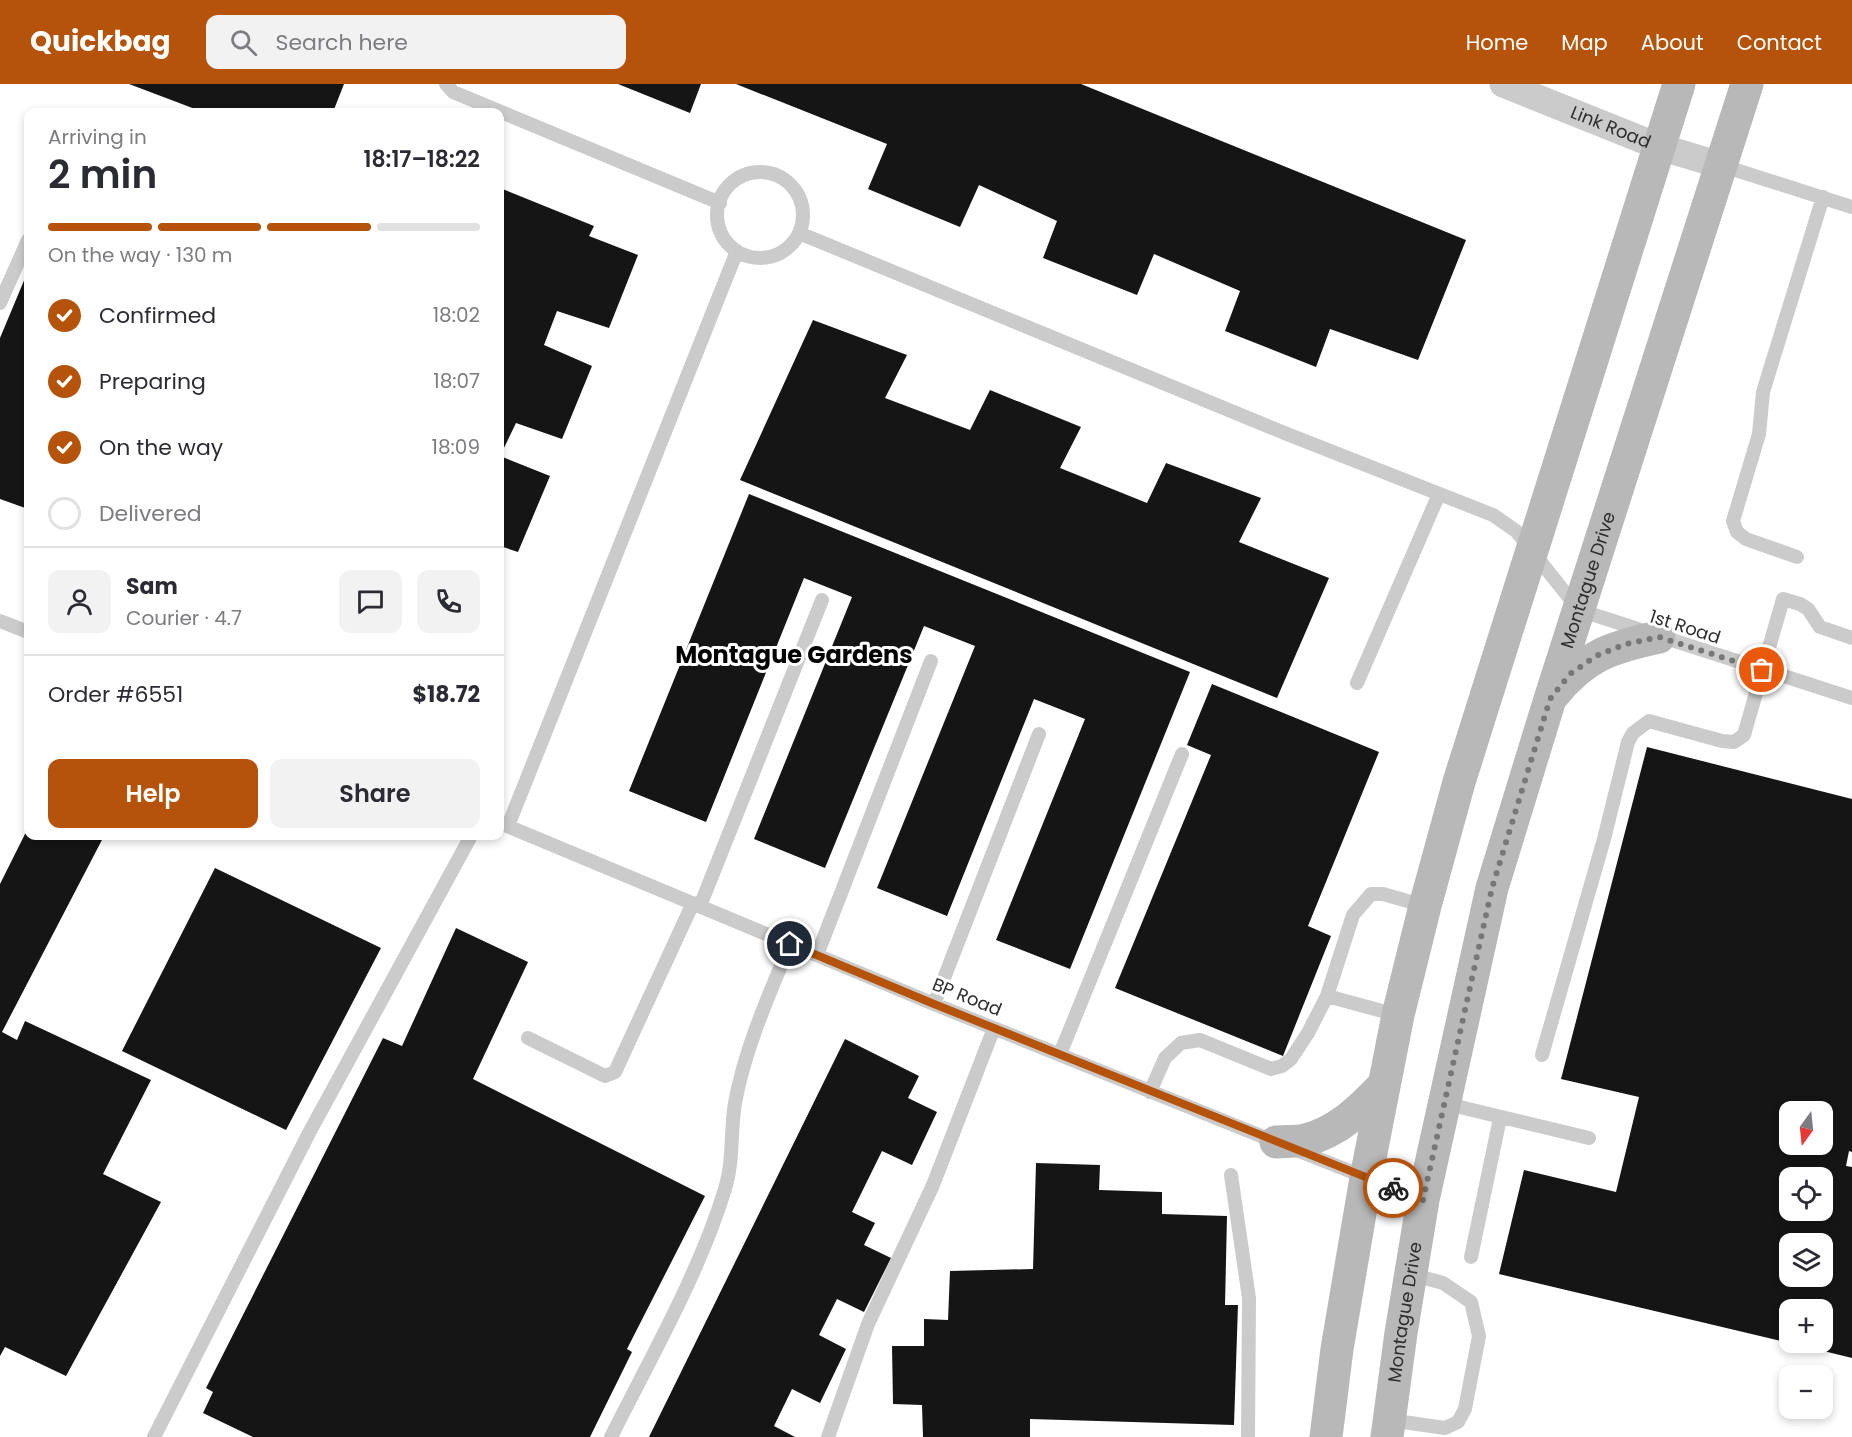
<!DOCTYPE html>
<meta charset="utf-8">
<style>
:root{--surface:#fff;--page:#f2f2f3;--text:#2b2b33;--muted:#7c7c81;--line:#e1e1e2;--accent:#b45309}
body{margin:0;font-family:Poppins,sans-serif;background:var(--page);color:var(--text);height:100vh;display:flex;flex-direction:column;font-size:22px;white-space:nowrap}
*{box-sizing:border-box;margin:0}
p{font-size:20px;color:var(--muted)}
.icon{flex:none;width:33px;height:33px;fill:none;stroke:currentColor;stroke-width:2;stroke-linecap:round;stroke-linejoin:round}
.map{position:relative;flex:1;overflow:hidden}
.sheet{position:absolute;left:24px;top:24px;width:480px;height:732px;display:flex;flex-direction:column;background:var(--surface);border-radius:12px;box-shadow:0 3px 9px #0003}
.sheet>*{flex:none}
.needle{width:39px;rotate:195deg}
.tools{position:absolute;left:1779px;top:1017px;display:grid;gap:12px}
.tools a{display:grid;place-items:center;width:54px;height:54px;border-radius:12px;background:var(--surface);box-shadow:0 3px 9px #0003;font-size:30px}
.pin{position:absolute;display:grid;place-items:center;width:51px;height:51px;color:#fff;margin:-26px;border:3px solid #fff;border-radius:50%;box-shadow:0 2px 6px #0007}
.courier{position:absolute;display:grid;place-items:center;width:60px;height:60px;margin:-30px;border:4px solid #b45309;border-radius:50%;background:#fff;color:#222;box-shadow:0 2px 8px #0007}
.headline em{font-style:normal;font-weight:600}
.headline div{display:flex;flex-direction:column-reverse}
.headline{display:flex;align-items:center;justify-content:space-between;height:102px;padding:0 24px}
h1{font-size:39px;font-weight:600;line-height:45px}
.bar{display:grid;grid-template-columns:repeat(4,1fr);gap:9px 6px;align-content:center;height:72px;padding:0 24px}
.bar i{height:8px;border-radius:4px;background:var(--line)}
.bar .selected{background:var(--accent)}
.bar p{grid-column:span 4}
.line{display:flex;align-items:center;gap:15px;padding:0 24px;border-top:2px solid var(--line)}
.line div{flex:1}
.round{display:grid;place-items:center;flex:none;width:63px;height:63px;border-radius:12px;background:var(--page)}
ol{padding:0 24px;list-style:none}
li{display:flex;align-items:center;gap:18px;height:66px}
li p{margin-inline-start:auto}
li .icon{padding:6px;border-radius:50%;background:var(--accent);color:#fff;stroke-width:4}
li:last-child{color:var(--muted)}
li i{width:33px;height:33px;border:3px solid var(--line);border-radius:50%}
.cta{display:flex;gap:12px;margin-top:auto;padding:12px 24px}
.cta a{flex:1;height:69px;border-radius:12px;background:var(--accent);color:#fff;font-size:24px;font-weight:600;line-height:69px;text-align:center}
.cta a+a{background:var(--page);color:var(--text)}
header{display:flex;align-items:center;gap:36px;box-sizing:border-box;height:84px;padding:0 30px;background:var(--accent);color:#fff}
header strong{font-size:28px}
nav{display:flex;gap:33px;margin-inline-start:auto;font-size:21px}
.search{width:420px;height:54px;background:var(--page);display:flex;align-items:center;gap:15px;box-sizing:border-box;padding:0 21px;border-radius:12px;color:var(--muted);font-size:22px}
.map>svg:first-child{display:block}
.building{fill:#151515;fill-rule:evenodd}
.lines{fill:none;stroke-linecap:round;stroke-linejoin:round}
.service{stroke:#cbcbcb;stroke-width:14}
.minor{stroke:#cbcbcb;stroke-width:27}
.secondary{stroke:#b8b8b8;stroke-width:33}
.done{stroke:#777;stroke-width:6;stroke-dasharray:0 10.8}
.route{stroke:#b45309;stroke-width:8}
.labels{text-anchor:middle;stroke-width:6;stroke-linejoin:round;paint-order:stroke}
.street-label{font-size:18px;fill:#2e2e2e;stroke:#fff}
.district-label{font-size:24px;font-weight:bold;fill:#000;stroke:#fff}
</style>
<header>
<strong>Quickbag</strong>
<div class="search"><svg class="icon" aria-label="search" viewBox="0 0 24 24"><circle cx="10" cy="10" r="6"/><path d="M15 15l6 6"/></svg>Search here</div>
<nav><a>Home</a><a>Map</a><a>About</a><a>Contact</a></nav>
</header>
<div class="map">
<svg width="1852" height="1353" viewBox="0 0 1852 1353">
<rect width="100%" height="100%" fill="#fff"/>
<path class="building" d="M129,0h215l-11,28h-130z
M618,0h83l-11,29z
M736,0h345l385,156 -48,120 -88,-31 -14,38 -91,-36 15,-40 -86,-37 -17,41 -94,-37 14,-37 -78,-36 -19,42 -92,-38 19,-45z
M500,104l94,38 -5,10 49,19 -29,73 -52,-17 -13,34 48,21 -30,73 -46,-16 -16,33z
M28,187v238l-28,-10v-161z
M813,236l94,35 -22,43 85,32 20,-40 91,37 -21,41 87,35 19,-40 95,35 -22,44 90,36 -52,120 -537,-218z
M500,372l50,20 -32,76 -18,-6z
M749,410l441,178 -120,297 -74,-29 89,-221 -51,-20 -87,217 -70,-28 98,-242 -51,-20 -99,242 -71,-29 98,-242 -48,-19 -98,244 -77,-31z
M1212,600l167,68 -71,174 23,10 -48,120 -168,-68 96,-233 -24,-10z
M1647,663l205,52v353l-3,-1 -3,15 6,1v191l-61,-15 31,-1v-32h-32v33l-291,-69 25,-104 92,22 23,-95 -78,-18zM1790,1028h32v32h-32zM1790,1094h32v32h-32zM1790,1160h32v32h-32z
M28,744v8h76l-102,196 15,8 8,-19 126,59 -48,94 58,28 -95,174 -61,-29 -5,9v-472z
M215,784l166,80 -95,182 -164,-79z
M456,844l72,34 -55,117 232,117 -78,153 5,3 -42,85h-337l-50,-24 10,-21 -7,-4 177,-350 19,8z
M845,955l74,37 -11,22 29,14 -25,53 -30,-14 -30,61 23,11 -11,22 27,13 -27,54 -27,-13 -18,36 27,14 -26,54 -28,-14 -18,37 21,11h-146z
M1036,1079l64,2 -1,25 63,2v22l65,2 -2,89h13l-4,120 -204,-6v18h-107l-1,-32 -29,-1 -1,-58h32v-27l24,1 2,-49 83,-2z"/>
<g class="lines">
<path class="service" d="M446,0l7,8 267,111
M1720,81l132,42
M717 131a43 43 0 1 1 86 0a43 43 0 1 1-86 0Z
M799,149l488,201 206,81 23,16 63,79 273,88
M0,219l28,-63
M1797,473l-51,-18 -9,-7 -4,-11 26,-87 4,-42 60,-195
M0,537l28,11
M1357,599l82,-189
M500,739l434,181 342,138
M508,742l229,-575
M700,822l122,-306
M817,871l114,-294
M1327,912l70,19
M934,920l105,-270
M528,954l77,38 10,-4 78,-169
M1060,970l122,-300
M1542,971l62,-216 24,-97 5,-9 16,-12 73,20 12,1 10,-7 39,-136 17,5 8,5 12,18 32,11
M1150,1008l15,-34 16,-15 19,-3 71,29 11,-3 9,-7 17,-26 19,-37 26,-81 18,-21h12l42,12
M1443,1019l146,35
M1294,1065l129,51
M1231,1091l18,123 -1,139
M1471,1173l29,-139
M1389,1336l56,8 13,-6 7,-13 14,-73 -8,-34 -28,-19 -33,-9
M154,1353l155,-304 162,-297
M611,1353c40,-80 88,-163 114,-248 9,-29 5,-57 10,-86 10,-55 34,-108 55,-159
M828,1353l40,-113 65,-139 61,-157"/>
<path class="minor" id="s1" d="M1503,0l157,63 60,18"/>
<g class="secondary">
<path d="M1553,611c32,-39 58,-48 106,-58"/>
<path d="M1276,1058c10,-1 20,0 29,-2 32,-7 57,-32 78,-54"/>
<path d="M1326,1353l11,-88 29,-171 32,-163 27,-109 34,-124 220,-698"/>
<path id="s2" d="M1387,1353l14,-104 22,-133 69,-312 58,-189 197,-615"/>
</g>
</g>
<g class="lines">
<path class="done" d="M1393,1104l30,12 69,-312 58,-189 20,-25 26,-18 30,-12 33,-7 103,33"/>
<path class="route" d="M790,860l144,60 459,184"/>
</g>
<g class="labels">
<g class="street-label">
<text dy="6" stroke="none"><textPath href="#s1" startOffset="116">Link Road</textPath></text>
<text dy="6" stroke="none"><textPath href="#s2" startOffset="882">Montague Drive</textPath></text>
<text transform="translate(1685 543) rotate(18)" y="6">1st Road</text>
<text transform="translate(967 913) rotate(22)" y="6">BP Road</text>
<text dy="6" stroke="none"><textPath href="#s2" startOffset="126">Montague Drive</textPath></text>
</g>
<g class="district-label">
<text x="794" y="579">Montague Gardens</text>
</g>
</g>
</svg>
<div class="tools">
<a><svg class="needle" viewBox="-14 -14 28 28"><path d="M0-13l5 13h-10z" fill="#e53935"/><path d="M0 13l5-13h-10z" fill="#7c7c81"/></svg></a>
<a><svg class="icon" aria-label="locate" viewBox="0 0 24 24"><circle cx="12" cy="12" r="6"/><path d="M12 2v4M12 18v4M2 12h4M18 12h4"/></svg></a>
<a><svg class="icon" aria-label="layers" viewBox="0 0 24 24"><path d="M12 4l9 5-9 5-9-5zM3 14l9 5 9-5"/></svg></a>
<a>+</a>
<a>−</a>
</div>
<div class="pin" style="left:1762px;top:586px;background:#ea580c"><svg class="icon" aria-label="bag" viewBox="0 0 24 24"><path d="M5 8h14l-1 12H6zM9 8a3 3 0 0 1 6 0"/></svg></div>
<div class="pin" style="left:790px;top:860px;background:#1f2937"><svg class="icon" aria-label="home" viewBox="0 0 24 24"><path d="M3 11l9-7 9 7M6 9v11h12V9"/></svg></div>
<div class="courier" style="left:1393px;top:1104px"><svg class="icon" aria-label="bike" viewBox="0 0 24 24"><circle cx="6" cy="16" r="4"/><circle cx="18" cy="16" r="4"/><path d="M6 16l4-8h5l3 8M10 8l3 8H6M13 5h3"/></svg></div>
<section class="sheet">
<div class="headline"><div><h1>2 min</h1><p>Arriving in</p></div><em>18:17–18:22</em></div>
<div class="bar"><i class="selected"></i><i class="selected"></i><i class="selected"></i><i></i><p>On the way · 130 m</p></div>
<ol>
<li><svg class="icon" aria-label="check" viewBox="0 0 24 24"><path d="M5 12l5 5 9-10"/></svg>Confirmed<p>18:02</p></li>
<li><svg class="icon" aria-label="check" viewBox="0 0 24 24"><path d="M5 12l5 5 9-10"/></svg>Preparing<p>18:07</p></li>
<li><svg class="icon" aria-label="check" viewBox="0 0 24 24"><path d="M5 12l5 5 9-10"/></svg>On the way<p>18:09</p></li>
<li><i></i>Delivered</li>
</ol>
<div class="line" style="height:108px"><a class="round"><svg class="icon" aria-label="person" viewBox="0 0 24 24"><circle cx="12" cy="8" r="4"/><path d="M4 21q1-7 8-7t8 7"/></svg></a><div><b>Sam</b><p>Courier · 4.7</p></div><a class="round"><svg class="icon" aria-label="chat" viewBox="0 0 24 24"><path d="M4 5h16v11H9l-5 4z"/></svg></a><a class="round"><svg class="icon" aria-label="phone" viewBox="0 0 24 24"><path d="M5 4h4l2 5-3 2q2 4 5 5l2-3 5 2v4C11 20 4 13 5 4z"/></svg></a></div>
<div class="line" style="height:78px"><div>Order #6551</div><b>$18.72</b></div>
<div class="cta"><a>Help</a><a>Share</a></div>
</section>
</div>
